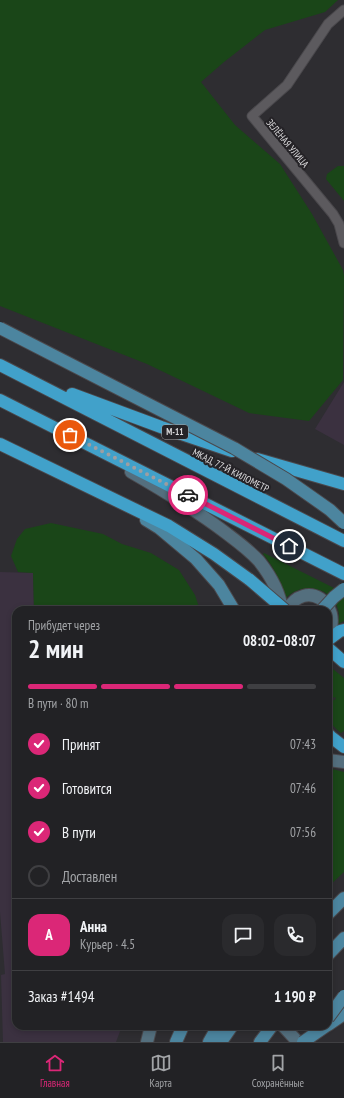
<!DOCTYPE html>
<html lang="ru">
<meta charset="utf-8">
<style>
:root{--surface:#222225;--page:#2a2a2d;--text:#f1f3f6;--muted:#a2a4a7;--line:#3f3f42;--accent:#db2777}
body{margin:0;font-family:"PT Sans Narrow",sans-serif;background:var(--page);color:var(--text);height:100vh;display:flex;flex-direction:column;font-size:15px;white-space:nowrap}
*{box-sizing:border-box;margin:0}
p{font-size:13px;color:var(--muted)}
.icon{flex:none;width:22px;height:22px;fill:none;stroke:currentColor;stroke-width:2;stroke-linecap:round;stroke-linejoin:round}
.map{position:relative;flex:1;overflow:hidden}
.details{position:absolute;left:12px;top:606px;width:320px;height:424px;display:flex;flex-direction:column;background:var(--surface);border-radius:12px;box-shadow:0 2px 6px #0003,0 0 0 1px var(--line)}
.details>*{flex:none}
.pin{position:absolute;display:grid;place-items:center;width:34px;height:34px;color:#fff;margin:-17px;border:2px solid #fff;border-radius:50%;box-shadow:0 1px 4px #0007}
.courier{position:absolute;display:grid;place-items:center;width:40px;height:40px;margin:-20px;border:3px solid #db2777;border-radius:50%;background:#fff;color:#222;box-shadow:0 1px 5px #0007}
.summary em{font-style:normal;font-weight:700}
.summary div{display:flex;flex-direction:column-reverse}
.summary{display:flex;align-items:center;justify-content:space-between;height:68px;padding:0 16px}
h1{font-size:26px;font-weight:700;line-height:30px}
.bar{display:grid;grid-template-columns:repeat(4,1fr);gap:6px 4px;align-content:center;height:48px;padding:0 16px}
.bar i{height:5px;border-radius:3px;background:var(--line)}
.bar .on{background:var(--accent)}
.bar p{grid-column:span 4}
.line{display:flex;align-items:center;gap:10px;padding:0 16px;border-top:1px solid var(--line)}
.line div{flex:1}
.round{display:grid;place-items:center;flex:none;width:42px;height:42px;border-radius:12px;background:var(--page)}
ol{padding:0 16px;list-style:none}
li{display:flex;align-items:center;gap:12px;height:44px}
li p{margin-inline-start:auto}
li .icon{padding:4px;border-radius:50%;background:var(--accent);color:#fff;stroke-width:4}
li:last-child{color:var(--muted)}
li i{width:22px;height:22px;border:2px solid var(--line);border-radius:50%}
.dock{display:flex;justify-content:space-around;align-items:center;height:56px;border-top:1px solid var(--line);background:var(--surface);font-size:11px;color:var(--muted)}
.dock a{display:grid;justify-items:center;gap:2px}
.dock .on{color:var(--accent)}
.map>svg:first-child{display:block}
.industrial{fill:#3b3140}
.green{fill:#1a4618}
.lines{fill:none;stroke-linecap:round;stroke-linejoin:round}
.street-casing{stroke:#4a484c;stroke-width:11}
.secondary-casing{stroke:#4a484c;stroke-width:14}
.primary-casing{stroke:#4a484c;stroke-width:14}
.highway-casing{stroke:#4a484c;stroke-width:14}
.street{stroke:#5c5a5e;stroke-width:9}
.secondary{stroke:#546f7e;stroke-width:12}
.primary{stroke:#4c859f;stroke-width:12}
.highway{stroke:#41a1ca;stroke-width:12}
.primary-bridge-casing{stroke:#4a484c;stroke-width:14;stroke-linecap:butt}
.highway-bridge-casing{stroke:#4a484c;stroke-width:14;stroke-linecap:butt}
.primary-bridge{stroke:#4c859f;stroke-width:12}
.highway-bridge{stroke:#41a1ca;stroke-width:12}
.done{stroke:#9f9ea1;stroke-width:4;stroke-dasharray:0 7.2}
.route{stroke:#db2777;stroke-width:5}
.labels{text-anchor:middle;stroke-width:4;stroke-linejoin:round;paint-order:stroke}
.shield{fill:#252327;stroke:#a5a4a6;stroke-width:1}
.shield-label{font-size:9px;font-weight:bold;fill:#dcdbdd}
.street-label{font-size:10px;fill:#dcdbdd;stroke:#252327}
</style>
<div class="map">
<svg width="344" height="1042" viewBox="0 0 344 1042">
<rect width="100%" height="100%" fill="#2e2d31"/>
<path class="industrial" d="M344,382v63l-29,-16z
M0,572l33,1 1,37h-18v416h106l-6,16h-113l-2,-67 4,-1 -5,-62z"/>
<path class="green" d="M0,0h338l-13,12 -60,18 -41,32 -23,20 34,43 45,39 32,50 31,56 1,6 -1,104 -34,41 -60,-8 -102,-49 -147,-58z
M338,166h6v35l-18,-22 1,-5z
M51,523l52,11 19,10 29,9 28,17 16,25 5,15h-166l-1,-37 -15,-1 -7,-16 6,-17 8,-10z
M264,553l80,40v28l-6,3 -1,-1c1,-3 2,-6 2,-9 -3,-26 -36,-34 -53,-16h-1c-4,-16 -11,-31 -22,-44z
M328,665l16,13v53l-3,2c-13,-11 -13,-14 -13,-30l8,-4 -1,-2 -7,3z
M328,768l16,4v100l-16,15z"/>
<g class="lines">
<defs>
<path id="street" d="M344,10l-16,14 -41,61 -35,31 81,98 6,10 5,19"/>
<path id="secondary" d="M131,472c33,19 65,38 95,61 12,9 23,17 33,28 11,14 21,31 23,49
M287,610c18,-32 57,-7 41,26
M328,760l16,2
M283,1026l15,16
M147,1042l4,-16"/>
<path id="primary" d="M146,520l13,8 37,31 23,26 15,25
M328,914l16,-16
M328,955l16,-17
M328,1025l16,-11
M176,1042l7,-16
M209,1042l9,-16
M221,1042l11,-16
M260,1042l12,-16"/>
<path id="highway" d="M0,365l344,176
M72,394l89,33 71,24
M0,400l344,174
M0,444l169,82 45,28 36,26
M257,459l87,25
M328,640l12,-9 4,-1
M328,648l16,14
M328,734l3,3 13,10"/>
</defs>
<use href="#street" class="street-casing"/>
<use href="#secondary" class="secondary-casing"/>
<use href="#primary" class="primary-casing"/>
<use href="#highway" class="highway-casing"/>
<use href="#street" class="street"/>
<use href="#secondary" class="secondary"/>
<use href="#primary" class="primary"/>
<use href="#highway" class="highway"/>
<defs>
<path id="primary-bridge" d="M0,328l234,120 52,31 44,31 14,13
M322,610l12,-13 10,-8
M328,1018l16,-22
M303,1042l23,-16"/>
<path id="highway-bridge" d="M250,580l35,30"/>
</defs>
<use href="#primary-bridge" class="primary-bridge-casing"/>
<use href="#highway-bridge" class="highway-bridge-casing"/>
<use href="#primary-bridge" class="primary-bridge"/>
<use href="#highway-bridge" class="highway-bridge"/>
</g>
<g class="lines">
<path class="done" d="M70,435l118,60"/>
<path class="route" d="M188,495l101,51"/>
</g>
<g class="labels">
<rect class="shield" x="162" y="425" width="26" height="14" rx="3"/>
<g class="shield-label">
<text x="175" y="435">М-11</text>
</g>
<g class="street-label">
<text transform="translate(288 143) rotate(50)" y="4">ЗЕЛЁНАЯ УЛИЦА</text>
<text transform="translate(231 470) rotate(27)" y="4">МКАД, 77-Й КИЛОМЕТР</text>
</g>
</g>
</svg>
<div class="pin" style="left:70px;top:435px;background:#ea580c"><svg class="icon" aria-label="bag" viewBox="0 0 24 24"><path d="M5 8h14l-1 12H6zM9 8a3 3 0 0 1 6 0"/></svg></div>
<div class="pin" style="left:289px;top:546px;background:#1f2937"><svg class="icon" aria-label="home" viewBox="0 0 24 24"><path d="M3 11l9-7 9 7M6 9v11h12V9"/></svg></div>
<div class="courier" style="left:188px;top:495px"><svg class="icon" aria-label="car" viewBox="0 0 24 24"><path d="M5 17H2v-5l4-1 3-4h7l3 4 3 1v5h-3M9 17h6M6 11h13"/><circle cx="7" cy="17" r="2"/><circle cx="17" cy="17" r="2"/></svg></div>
<section class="details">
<div class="summary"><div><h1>2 мин</h1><p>Прибудет через</p></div><em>08:02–08:07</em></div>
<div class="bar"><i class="on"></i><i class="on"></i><i class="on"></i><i></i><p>В пути · 80 m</p></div>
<ol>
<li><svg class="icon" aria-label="check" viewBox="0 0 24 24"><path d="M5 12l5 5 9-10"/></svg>Принят<p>07:43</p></li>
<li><svg class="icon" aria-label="check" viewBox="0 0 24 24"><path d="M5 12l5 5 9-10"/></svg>Готовится<p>07:46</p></li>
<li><svg class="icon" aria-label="check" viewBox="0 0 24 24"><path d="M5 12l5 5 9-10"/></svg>В пути<p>07:56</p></li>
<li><i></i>Доставлен</li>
</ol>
<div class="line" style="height:72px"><b class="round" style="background:var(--accent);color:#fff">А</b><div><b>Анна</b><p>Курьер · 4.5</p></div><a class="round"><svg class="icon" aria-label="chat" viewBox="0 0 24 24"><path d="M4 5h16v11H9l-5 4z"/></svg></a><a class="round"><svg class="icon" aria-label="phone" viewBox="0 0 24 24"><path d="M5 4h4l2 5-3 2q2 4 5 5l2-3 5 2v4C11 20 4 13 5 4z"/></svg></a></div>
<div class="line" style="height:52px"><div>Заказ #1494</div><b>1 190 ₽</b></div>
</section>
</div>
<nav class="dock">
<a class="on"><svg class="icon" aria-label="home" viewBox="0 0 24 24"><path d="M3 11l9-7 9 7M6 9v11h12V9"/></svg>Главная</a>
<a><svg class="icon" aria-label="map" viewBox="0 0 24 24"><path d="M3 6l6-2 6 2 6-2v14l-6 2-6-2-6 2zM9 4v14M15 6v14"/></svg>Карта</a>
<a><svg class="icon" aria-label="saved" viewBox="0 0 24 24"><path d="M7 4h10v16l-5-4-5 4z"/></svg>Сохранённые</a>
</nav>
